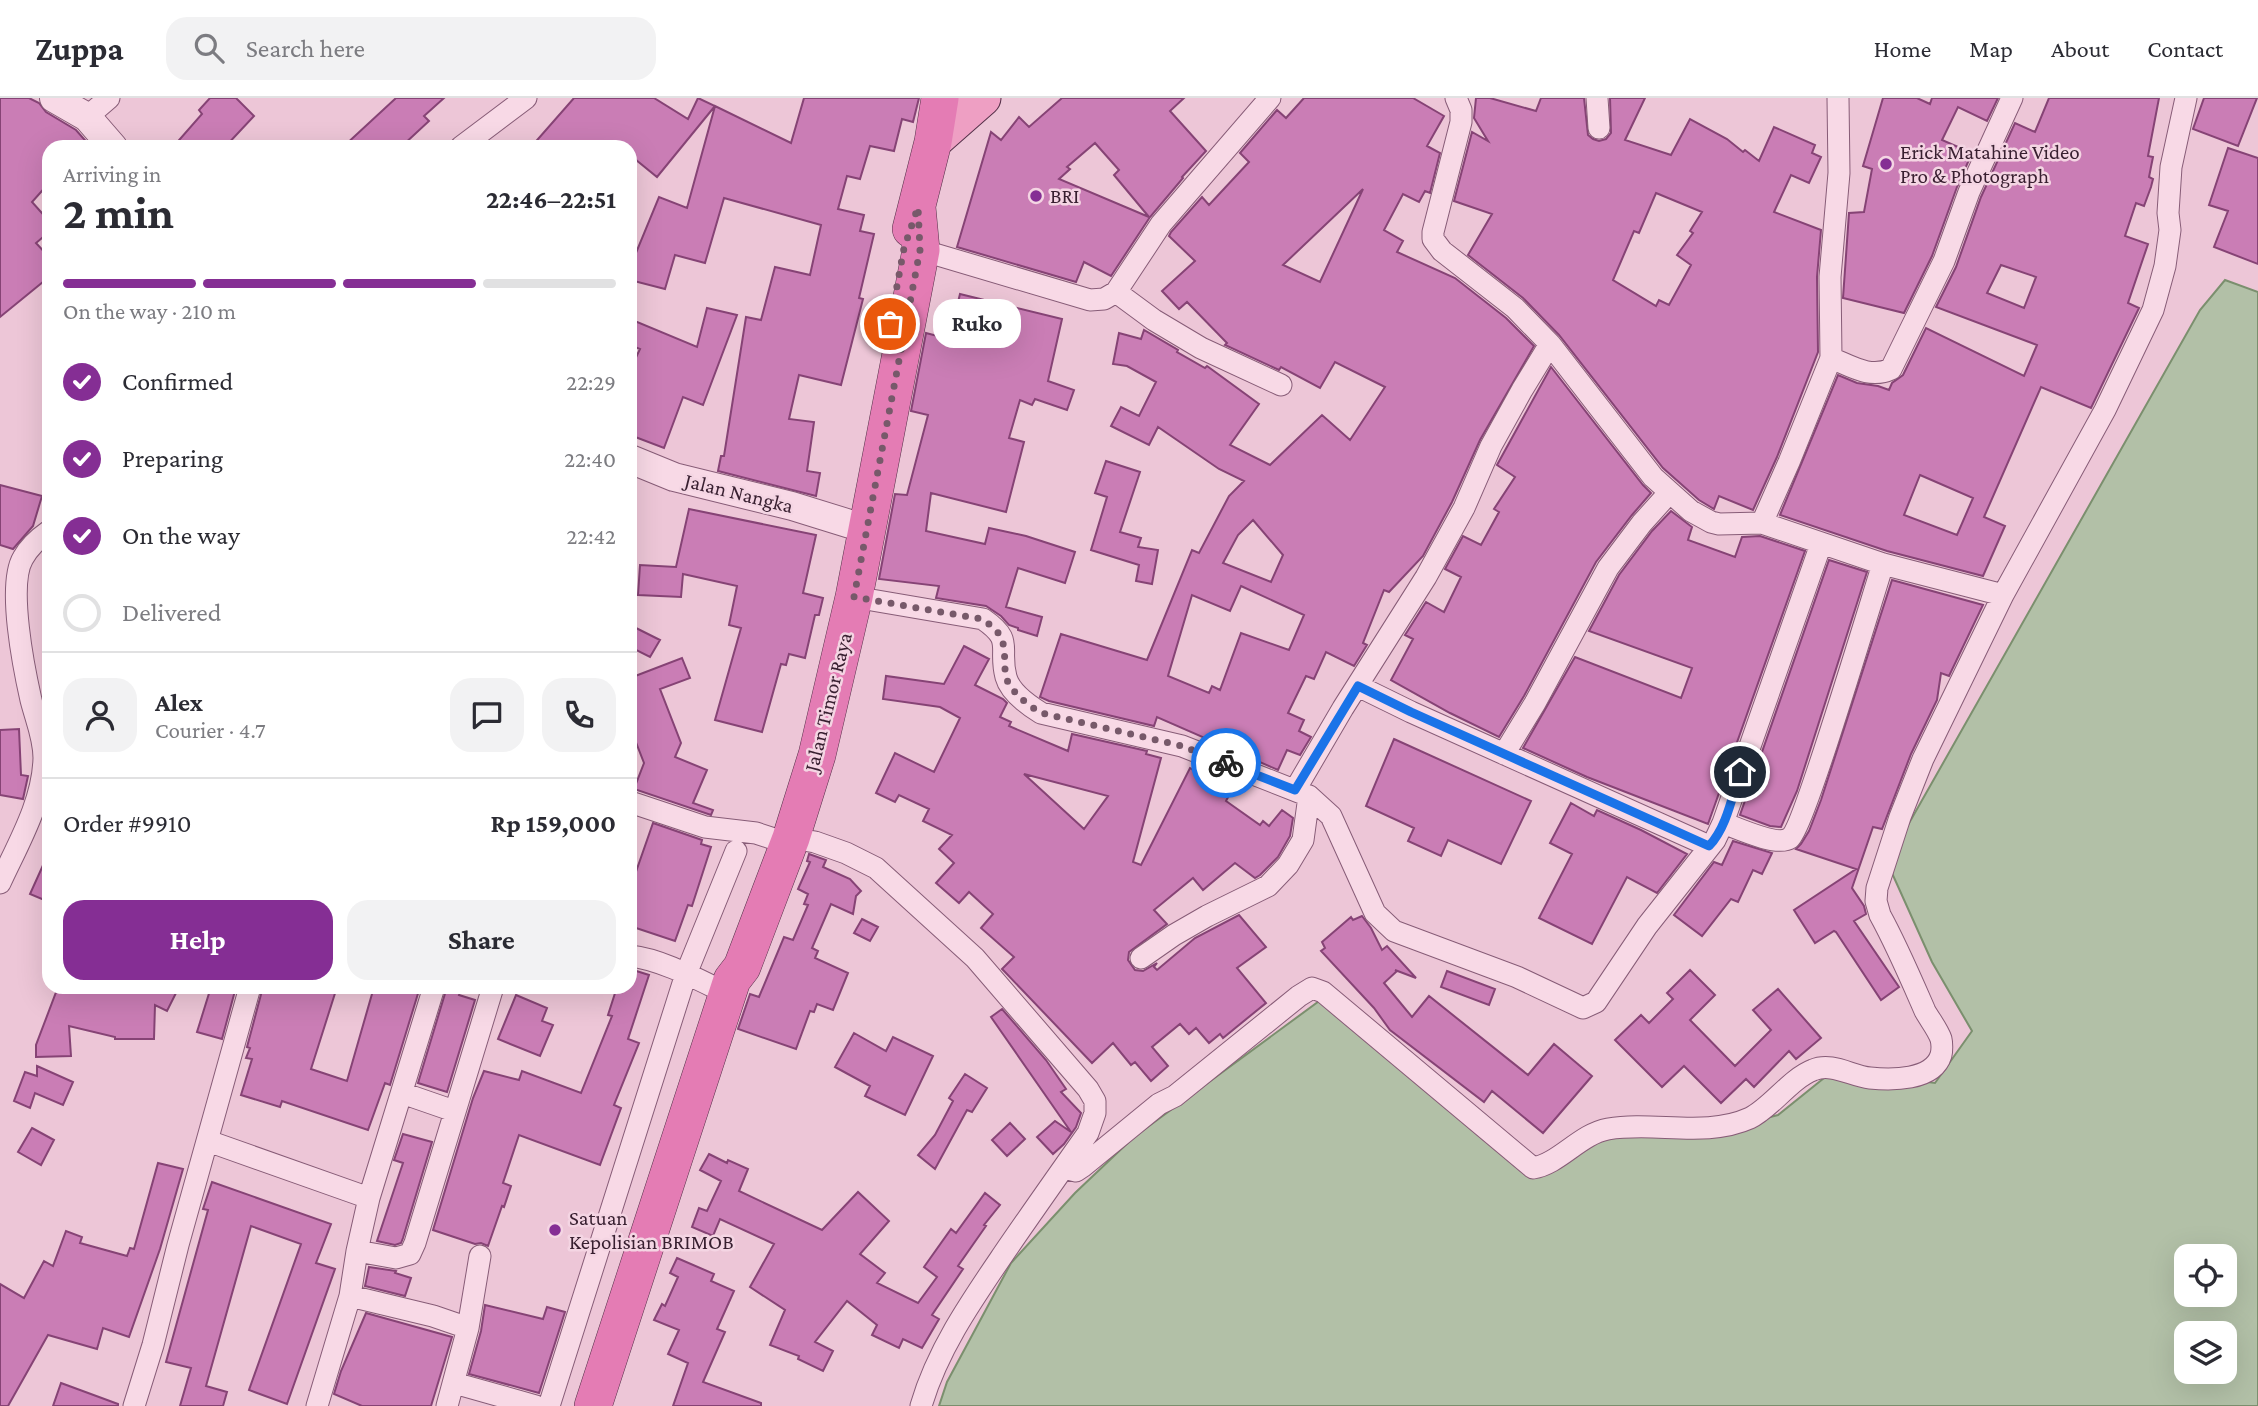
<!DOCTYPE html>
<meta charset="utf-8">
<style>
:root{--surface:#fff;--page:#f2f2f3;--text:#2b2b33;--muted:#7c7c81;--line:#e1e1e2;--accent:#852e94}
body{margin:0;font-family:"Crimson Pro",serif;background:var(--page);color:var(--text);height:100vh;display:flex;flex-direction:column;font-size:26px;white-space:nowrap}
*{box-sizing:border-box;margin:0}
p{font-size:23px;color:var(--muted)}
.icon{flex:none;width:38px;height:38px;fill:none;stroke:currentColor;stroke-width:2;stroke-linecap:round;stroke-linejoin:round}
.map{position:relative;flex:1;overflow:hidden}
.side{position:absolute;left:42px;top:42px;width:595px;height:854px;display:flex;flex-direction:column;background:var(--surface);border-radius:21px;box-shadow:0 7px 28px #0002}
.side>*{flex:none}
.controls{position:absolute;left:2174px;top:1146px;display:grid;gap:14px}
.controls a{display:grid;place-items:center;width:63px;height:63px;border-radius:14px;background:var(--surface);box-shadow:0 7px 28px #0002;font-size:35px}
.pin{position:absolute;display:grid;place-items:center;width:60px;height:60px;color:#fff;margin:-30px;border:4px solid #fff;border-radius:50%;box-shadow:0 2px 7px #0007}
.courier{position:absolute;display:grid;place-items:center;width:70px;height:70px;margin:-35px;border:5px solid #1a73e8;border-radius:50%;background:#fff;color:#222;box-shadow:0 2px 9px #0007}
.bubble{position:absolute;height:49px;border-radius:21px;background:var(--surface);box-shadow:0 7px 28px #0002;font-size:23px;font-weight:700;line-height:49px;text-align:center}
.summary em{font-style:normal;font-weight:700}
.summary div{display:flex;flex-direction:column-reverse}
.summary{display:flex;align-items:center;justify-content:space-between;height:119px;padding:0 21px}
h1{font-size:46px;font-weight:700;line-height:52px}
.bar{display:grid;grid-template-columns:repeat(4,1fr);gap:10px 7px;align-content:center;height:84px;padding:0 21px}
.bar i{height:9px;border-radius:5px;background:var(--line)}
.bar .on{background:var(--accent)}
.bar p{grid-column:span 4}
.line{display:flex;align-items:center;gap:18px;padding:0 21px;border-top:2px solid var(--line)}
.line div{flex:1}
.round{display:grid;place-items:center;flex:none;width:74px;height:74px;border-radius:21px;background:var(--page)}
ol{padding:0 21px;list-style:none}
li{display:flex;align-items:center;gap:21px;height:77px}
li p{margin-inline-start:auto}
li .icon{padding:7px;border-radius:50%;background:var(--accent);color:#fff;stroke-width:4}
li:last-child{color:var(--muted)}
li i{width:38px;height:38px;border:4px solid var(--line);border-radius:50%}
.action{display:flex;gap:14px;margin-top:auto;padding:14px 21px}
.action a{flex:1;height:80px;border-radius:21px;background:var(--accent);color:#fff;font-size:28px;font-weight:700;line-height:80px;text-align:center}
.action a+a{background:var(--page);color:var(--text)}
header{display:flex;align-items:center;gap:42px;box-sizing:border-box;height:98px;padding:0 35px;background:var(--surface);border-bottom:2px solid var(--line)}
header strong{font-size:33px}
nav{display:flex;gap:38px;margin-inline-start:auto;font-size:24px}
.search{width:490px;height:63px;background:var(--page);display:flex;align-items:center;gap:18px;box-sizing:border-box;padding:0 24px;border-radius:21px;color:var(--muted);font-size:26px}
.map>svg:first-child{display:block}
.water{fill:#b2c0a7;stroke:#7b8f6e;stroke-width:2;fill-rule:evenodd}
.building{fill:#ca7db5;stroke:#864375;stroke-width:2;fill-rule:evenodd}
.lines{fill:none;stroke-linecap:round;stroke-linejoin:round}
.minor-casing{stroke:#875c77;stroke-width:23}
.tertiary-casing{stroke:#875c77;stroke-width:30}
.primary-casing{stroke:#553049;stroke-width:37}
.trunk-casing{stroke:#553049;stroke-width:38}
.minor{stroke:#f8d9e6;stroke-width:21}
.tertiary{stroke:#f8d9e6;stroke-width:28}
.primary{stroke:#ee9fc3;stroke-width:35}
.trunk{stroke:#e47cb4;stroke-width:37}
.done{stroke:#77596a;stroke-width:7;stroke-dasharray:0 12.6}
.route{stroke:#1a73e8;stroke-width:9}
.poi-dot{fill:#852e94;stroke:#f4d5e3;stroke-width:2.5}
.labels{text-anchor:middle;stroke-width:5;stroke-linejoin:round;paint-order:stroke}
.poi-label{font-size:21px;fill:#381f30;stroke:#f4d5e3;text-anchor:start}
.street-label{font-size:21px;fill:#381f30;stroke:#f4d5e3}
</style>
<header>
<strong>Zuppa</strong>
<div class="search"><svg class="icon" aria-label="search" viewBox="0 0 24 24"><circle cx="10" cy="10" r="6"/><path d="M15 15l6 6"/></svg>Search here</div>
<nav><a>Home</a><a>Map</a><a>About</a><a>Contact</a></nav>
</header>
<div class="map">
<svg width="2258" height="1308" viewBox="0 0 2258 1308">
<rect width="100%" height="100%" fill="#edc6d7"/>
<path class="water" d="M2225,182l33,12v1114h-1319l8,-24 64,-119 64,-70 59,-56 192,-141 210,175 70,-37 105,-2 67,-17 56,-45 101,13 37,-52 -40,-69 -45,-100 313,-552zM2186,1158h38v39h-38zM2186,1236h38v38h-38z"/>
<path class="building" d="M0,0h29l10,5 7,9 30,18 15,17h-42v36l-17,19 17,19v11l-13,11 13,14v20l-49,40z
M210,0h26l18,18 -29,31h-52l29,-33 -3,-4z
M396,0h48l-20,18 5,5 -28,26h-58z
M574,0h80l34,21 10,-21 17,8 -58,71 -27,-22v-8h-99z
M804,0h115l-6,24 -11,-3 -8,32 -24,-5 -10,33 -13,-3 -9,33 26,6 -4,16 14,3 -15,64 4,1 -22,86 -42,-10 -10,44 25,3 -7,49 13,2 -4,23 -98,-25 3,-15h3l22,-139 15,3 14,-53 35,8 11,-50 -97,-27 -19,65 -30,-8 -10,34 -35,-9v-28l6,1 23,-56 28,11 28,-102 76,37z
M1062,0h122l-14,13 36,40 -24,26 1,1 -33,39 -39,59 -27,-14 -8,20 -119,-35 34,-115 10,8 18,-23 10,10zM1095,45l24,27 -5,5 35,42 -90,-38 11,-10 -3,-2z
M1304,0h109l31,18 -17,30 13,7 -10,40 -5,-2 -6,11 -16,-8 -19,36 19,11 -6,11 58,26 51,40 28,28 -54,94 -28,62 -29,54 -34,36 -5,-2 -21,53 4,2 -13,21 -28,-14 -12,27 -8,-3 -18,37 16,7 -5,11 12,6 -11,18 -13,-5 -9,20 -121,-53 -3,9 -105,-25 -9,-4 21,-63 86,26 45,-110 7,3 30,-57 15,-15 -25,-12 -61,-42 -9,18 -38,-19 10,-19 18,9 17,-34 -29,-16 -14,-2 6,-31 22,6 3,-9 34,20 -1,2 28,16 2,-2 52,38 -29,41 40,20 52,-50 28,25 35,-53 -50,-25 -15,26 -39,-21 -2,3 -54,-25 2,-2 -40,-41 -8,7 -17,-18 33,-30 -26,-25 2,-4 31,-35 7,8 40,-43 -9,-9 37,-43 9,8zM1363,91l-43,93 -37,-17zM1253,422l30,35 -12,27 -48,-19 15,-28zM1241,488l63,29 -15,35 -48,-17 -21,57 -8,-4 -3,7 -41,-17 24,-81 38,16z
M1476,0h14l46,13 5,-13h43l4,37 5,4 6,2 7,-2 5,-6 -1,-35h35l-20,42 46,15 19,-36 37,20 16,13 2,-2 14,11 15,-34 41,18 -3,8 9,4 -12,26 -18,-8 -17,37 47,18 -4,47 1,75 -41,105 -24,53 -34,-14 -5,13 -15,-9 -36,-32 -104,-133 -36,-37 -55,-43 24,-41 -38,-13 18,-69 16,9 -14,-23zM1656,95l46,19 -12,19 3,2 -16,22 14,10 -22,40 -10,-5 -3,6 -43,-26 21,-49 5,2z
M1883,0h34l13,6 2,-6h66l-11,23 -29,-14 -16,33 30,13 -15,34 -25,69 -28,57 -61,-15 6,-85 15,-1 8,-43 -9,-3z
M2049,0h110l-11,58 5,1 -4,20 4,2 -2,8 -7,19 -8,-3 -11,33 23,8 -20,59 11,5 -48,100 -50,-21 -57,130 21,9 -22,50 -96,-25 -107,-36 58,-140 19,8 21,3 11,4 3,-7 11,-8 23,-47 98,48 13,-31 -101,-38 20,-40 25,-70 34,-74 20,9zM2001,167l35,12 -12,31 -37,-15zM1920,377l53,23 -16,37 -53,-20z
M2204,0h53l-19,48 -45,-17z
M2228,50l30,10v106l-44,-17 14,-36 -19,-6z
M960,196l102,25 -14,62 26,9 -7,20 -32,-11 -3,6 -12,-5 -11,38 15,4 -18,70 -75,-19 -5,38 59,13 4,-16 37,8 49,16 -10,31 -47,-15 -12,39 36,10 -5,19 -19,-6v-2l-9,-3 -8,-9 -15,-10 -50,-8 3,-12 -60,-7 16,-85 12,1 21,-80 -17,-4 15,-78 23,6z
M707,210l30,7 -34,90 -20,-8 -19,51 -34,-13v-65l10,-21 -10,-4v-26l67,28z
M1551,269l92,118 8,8 -19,22 -36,47 -72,134 -25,41 -49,-24 -59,-33 22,-41 -8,-4 21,-33 18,10 17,-35 -16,-8 18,-33 18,9 18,-33 -5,-3 21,-32 -18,-12z
M1106,363l34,11 -20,60 21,6 -3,9 20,3 -6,34 -16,-3 3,-16 -48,-15 16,-53 -12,-4z
M0,387l42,11 -9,30 -20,23 -13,-4z
M689,411l127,26 -13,58 20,5 -4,17h-4l-10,43 -16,-4 -3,11 -5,-1 -19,68 -47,-12 26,-92 -12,-3 8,-39 -54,-12 -2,23 -43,-2 2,-30 36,2z
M1671,413l21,16 -4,13 47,17 7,-20 18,-1 45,15 -97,273 -121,-47 -64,-29 52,-91 106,41 11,-30 -103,-37 30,-56 33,-44z
M1829,462l38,12 -70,219 -16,36 -11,-1 -30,-11z
M1892,482l91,25 -34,71 -8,-3 -4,27 -26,54 -29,75 -9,-2 -21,61 12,18 2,8 -12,7 45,66 -18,13 -45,-68 -2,-1 -19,12 -21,-33 62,-41 -60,-20 5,-5 8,-13 12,-31z
M630,527l30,15 -10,17 -20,-10z
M964,548l25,13 -14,26 28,14 4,4 -7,14 11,5 -2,4 59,25 4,-17 75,17 -1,3 15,4 -28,104 8,3 49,-97 42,22 -6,11 34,24 3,-4 6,5 13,-16 11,8 -3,18 -12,21 -18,18 -5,3 -20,-15 -32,27 -10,-12 -39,32 13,14 -38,28 -1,8 7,10 8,1 14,-8 -3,4 3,3 38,-32 44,-23 27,32 -29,21 29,35 -43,35 -3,-4 -11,9 -13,-15 -7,6 -9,-10 -28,23 16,19 -17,15 -16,-19 -4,3 -18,-22 -21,20 -87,-91 -3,-3 12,-12 -33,-29 12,-14 -24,-22 -10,11 -23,-20 18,-20 -15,-14 13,-14 -29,-14 6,-12 -30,-14 -4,7 -19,-9 19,-40 39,19 26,-54 -20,-11 -57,-8 3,-23 58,8zM1024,676l84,22 -24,33z
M682,560l8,20 -30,11 21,54 -6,14 32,13 -14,33 20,7 -2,5 -77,-26 10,-26 -14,-36v-49z
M19,631l2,46 7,1 -5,23 -23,-4v-65z
M1394,641l137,62 -30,63 -53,-24 -7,16 -33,-15 6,-13 -48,-22z
M1571,705l23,13 3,-6 44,20 46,24 -30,39 -30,-16 -35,67 -53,-26 33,-64 -22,-11z
M653,725l49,17 -1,4 10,3 -19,59 -4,-1 -13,36 -45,-15v-37z
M1733,743l39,12 -10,21 -9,-4 -15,32 -7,-3 -29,37 -28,-21 40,-53 8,3z
M49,754v50l-19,-8z
M809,756l17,6 -3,7 27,12 11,12 -5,5 -3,18 -22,-10 -19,44 6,3 -3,7 33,15 -15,37 -16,-6 -3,8 -4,-1 -14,38 -58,-20 12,-35 9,3 25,-60 9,3 15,-35 -4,-1 4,-10 -10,-5 12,-27 -3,-1z
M1362,818l9,12 11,22 5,-4 29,32 -21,-8 2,1 -13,12 28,34 17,-21 99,79 26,-31 38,32 -49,57 -51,-42 -8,11 -94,-72 -16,-22 -53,-57 4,-3 -3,-6 29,-25 2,3z
M862,821l16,8 -8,14 -16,-8z
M630,871l19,6 -21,64 11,4 -25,62 7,3 -21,57 -81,-30 -16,48 8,3 -7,21 -2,-1 -14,40 -7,-3 -6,1 -42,-14 40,-132 11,-27 35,9 3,-9 59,22 31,-77 -4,-1 9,-28h13z
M1690,872l25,25 -25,25 45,46 36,-36 -18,-20 25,-21 43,49 -25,21 -7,-8 -35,36 -8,-8 -25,24 -37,-37 -22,21 -47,-47 26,-25 8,8 24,-24 -6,-6z
M1447,873l48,18 -6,16 -48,-18z
M58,889h121l-12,24 -12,-6 -1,34h-39v-2l-46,-11 2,30 -35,1v-12z
M211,889h25l-14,52 -25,-7z
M263,889h74l-26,82 36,12 27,-94h46l-30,98 -5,-2 -17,47 -86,-29 -2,6 -39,-12 11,-36 -6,-1 4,-10 -3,-1z
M447,889h15l-3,8 16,5 -28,92 -29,-9z
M516,897l31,13 -5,13 11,4 -13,31 -42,-17z
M1002,911l44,51 20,29 -5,3 20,21 -5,14 -12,17 -11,10 -16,-17 18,-16 16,11 -80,-115z
M854,935l32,18 7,-14 40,19 -28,59 -40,-19 5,-10 -35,-19z
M37,968l36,16 -10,23 -28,-12 -5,15 -16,-7 11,-29 12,4z
M965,976l22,14 -15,24 -5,-2 -32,59 -17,-14 17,-20 18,-34 -4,-3z
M1010,1025l15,16 -18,17 -15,-16z
M32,1030l22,12 -13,25 -23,-13z
M403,1036l29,8 -29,96 -2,5 -6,2 -18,-4 26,-78 -9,-3z
M709,1056l18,9 1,-3 20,9 -9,22 83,39 36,-38 31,29 -29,33 25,19 -8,10 41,20 19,-26 -13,-10 27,-38 5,4 29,-40 15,12 -16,20 2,1 -28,40 5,3 -31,46 7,4 -17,29 -19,-9 -4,9 -27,-13 5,-10 -30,-24 -32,41 18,9 -10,20 -25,-12 1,-3 -29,-11 15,-35 -35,-23 24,-43 -54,-25 -7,17 -21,-9 7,-19 8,3 14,-30 -21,-11z
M158,1065l25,6 -23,80 -31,88 -26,-9 -6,21 -49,-14 -40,71h-8v-122l24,14 20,-37 9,5 13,-35 16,6 -2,6 47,13 3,-8 4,1z
M212,1084l119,42 -15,39 19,6 -48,135 -38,-14 52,-146 -50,-18 -45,160 21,6 -4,14h-43l11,-38 -25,-6 42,-152 -5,-1z
M677,1160l37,16 -3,7 23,10 -17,38 8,3 -22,50 58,21v3h-88l15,-43 -20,-9 11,-24 -25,-10 8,-16 3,2 13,-29 -8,-4z
M369,1169l27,4 -1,2 16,5 -6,18 -40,-10z
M485,1207l58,14 4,-12 18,5 -26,81 -70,-19 12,-43z
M366,1215l86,24 -21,69h-69l-28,-12 7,-23z
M61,1285l57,21v2h-65z"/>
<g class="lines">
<defs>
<path id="minor" d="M1270,0l-109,126 -45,68 38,28 47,28 80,37
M1456,0l5,12v12l-28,110v7l9,12 73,57 35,36 103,133 38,34 20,11 8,2 43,-1 121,41 120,31
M1597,0l2,30
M87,19l22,-19
M461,49l65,-49
M921,152l169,50 14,-1 12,-7
M1831,260c20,8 39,21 60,11l53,-108 25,-69 43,-94
M1762,425l27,-61 42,-104 -1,-81 9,-104 -1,-75
M854,499l129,22c32,22 15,28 23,58 4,15 22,28 35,36l141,33 127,50 22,20 44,97 19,18 123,46 66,31 13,-6 51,-76 68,-86 8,-17 98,-279
M1358,588l53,26 298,134
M1504,656l31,-51 73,-135 34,-45 27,-30
M1295,692l48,-82 83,-131 38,-69 27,-62 31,-56 28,-46
M630,704l75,25 51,6 18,6
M1723,725c14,5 54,24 67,15 14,-11 82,-240 93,-274
M791,740l24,4 31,11 30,15 99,90 113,131 7,12v12l-7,20c-29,41 -58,82 -86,123 -32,47 -65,95 -81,150
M0,785c18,-39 43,-81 44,-125 0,-21 -8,-38 -13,-58 -7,-31 -24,-115 -8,-142 6,-11 16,-20 26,-27
M630,858c31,3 69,24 98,38
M1141,860l33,-23 33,-19 61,-30 20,-21 15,-25 6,-44
M402,995l52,18
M208,1043l161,57 -12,53 -7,45 -33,110
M1064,1070l12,3 6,-4 77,-63 16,-8 124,-100 13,-8 11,4 210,176c26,-4 47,-34 75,-39 46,-8 98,9 142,-11 21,-10 40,-39 63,-48 19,-8 38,6 57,8 21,2 63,3 71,-23 1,-4 1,-12 0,-16 -3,-9 -11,-19 -16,-28 -14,-32 -28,-65 -45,-96l-4,-14 1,-13 23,-71 23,-58 80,-164 102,-185 48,-100 12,-44 5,-36 -2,-17 3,-46 15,-69
M369,1100l65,-211
M357,1153l39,7 14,-4 5,-11 78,-256
M350,1198l83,20 35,12
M454,1285l82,23
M134,1308l19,-61 25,-100 72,-258
M447,1308l21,-78 12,-72
M549,1308l137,-432 50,-123"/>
<path id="tertiary" d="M54,0l33,19 26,30
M630,361l44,18 118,29 58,18"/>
<path id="primary" d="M933,44l50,-44"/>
<path id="trunk" d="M911,131l22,-87 7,-44
M593,1308l139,-426 10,-13 49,-129 26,-83 37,-158 67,-347 -4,-43"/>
</defs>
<use href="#minor" class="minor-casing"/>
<use href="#tertiary" class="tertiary-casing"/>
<use href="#primary" class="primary-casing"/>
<use href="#trunk" class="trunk-casing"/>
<use href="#minor" class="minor"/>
<use href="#tertiary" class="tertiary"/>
<use href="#primary" class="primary"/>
<use href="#trunk" class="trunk"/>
</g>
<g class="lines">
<path class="done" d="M890,226l14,-76 14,-41 2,43 -66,347 128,22c22,15 22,21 23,47 0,5 0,12 3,16 7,13 20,23 33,31l141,33 44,17"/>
<path class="route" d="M1226,665l69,27 63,-104 53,26 298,134c18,-19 23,-50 31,-74"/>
</g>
<g class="poi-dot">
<circle cx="1886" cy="66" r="7"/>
<circle cx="1036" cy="98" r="7"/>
<circle cx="555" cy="1132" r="7"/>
</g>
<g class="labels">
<g class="poi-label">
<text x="1900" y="61">Erick Matahine Video<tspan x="1900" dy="24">Pro &amp; Photograph</tspan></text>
<text x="1050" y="105">BRI</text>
<text x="569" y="1127">Satuan<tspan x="569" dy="24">Kepolisian BRIMOB</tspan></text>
</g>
<g class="street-label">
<text transform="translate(739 395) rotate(14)" y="7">Jalan Nangka</text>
<text transform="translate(828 604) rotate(-76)" y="7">Jalan Timor Raya</text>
</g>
</g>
</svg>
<div class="controls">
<a><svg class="icon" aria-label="locate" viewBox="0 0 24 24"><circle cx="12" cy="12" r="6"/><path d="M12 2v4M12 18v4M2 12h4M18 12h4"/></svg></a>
<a><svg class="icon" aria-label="layers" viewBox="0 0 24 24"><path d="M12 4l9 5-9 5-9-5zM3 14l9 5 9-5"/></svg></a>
</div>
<div class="pin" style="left:890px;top:226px;background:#ea580c"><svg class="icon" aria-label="bag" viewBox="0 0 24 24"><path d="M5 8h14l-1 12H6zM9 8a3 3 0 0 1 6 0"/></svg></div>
<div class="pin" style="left:1740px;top:674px;background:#1f2937"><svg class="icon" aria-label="home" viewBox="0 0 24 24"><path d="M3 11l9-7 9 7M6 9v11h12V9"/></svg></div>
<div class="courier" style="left:1226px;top:665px"><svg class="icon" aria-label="bike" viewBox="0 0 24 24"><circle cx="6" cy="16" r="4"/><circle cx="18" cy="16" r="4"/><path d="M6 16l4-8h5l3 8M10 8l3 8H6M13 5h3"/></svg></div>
<div class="bubble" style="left:933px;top:201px;width:88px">Ruko</div>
<section class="side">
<div class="summary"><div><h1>2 min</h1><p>Arriving in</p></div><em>22:46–22:51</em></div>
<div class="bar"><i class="on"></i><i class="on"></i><i class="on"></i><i></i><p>On the way · 210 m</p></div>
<ol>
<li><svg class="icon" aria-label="check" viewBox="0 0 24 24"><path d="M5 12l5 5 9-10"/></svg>Confirmed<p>22:29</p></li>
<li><svg class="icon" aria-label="check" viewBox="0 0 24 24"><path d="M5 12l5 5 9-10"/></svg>Preparing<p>22:40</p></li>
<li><svg class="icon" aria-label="check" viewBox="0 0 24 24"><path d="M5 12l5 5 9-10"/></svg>On the way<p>22:42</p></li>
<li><i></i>Delivered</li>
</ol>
<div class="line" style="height:126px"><a class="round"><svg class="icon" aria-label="person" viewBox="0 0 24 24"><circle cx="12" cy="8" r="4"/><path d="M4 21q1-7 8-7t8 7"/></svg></a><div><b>Alex</b><p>Courier · 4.7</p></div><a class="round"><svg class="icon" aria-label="chat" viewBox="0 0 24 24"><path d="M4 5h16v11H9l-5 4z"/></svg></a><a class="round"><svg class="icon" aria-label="phone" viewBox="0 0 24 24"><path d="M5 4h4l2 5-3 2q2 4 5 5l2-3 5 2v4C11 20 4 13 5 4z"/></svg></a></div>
<div class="line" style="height:91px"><div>Order #9910</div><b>Rp 159,000</b></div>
<div class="action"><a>Help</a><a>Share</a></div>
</section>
</div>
